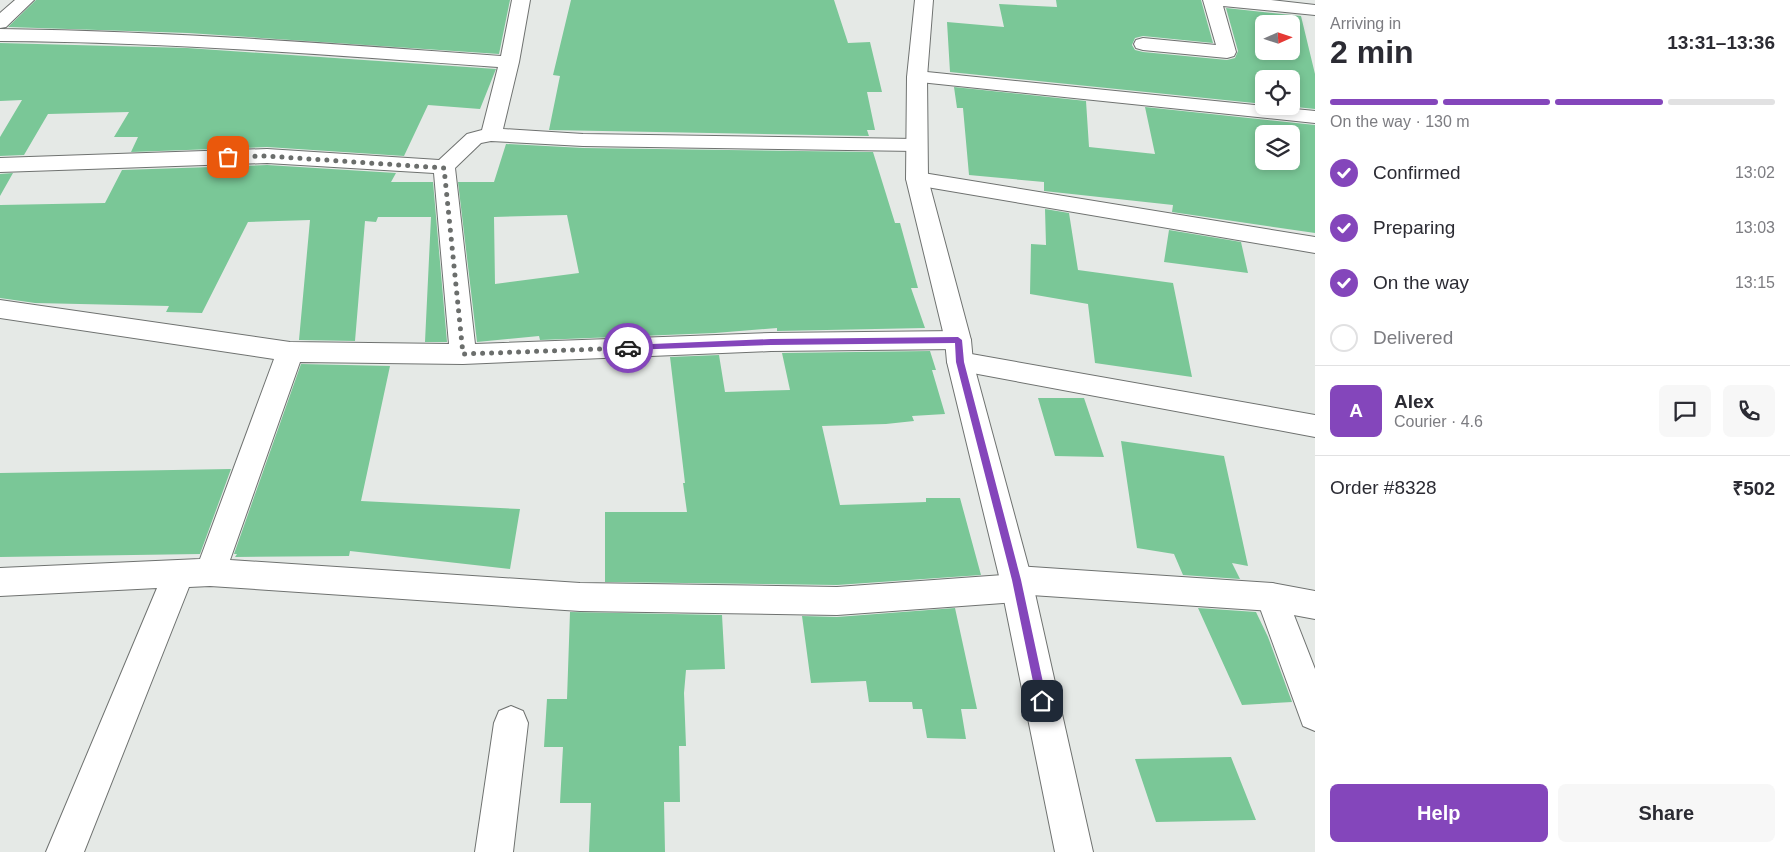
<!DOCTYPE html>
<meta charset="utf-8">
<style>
:root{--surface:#fff;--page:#f7f7f7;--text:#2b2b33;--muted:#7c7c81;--line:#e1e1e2;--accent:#8446bb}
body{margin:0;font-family:Helvetica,sans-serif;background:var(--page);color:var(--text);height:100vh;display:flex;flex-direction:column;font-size:19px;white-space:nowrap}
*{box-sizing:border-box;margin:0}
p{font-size:16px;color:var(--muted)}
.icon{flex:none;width:28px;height:28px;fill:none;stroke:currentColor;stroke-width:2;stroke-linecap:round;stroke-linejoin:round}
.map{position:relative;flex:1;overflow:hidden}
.panel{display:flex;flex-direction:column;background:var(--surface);width:475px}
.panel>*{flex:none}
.needle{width:32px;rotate:87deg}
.tools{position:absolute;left:1255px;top:15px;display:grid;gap:10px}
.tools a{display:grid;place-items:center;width:45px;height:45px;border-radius:8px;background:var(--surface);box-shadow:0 2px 8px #0003;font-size:25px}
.pin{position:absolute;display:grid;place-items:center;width:42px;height:42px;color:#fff;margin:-21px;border-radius:10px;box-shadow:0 2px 8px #0006}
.courier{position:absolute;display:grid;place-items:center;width:50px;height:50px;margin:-25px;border:4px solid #8446bb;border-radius:50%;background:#fff;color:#222;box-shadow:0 1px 6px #0007}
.overview em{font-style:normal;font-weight:800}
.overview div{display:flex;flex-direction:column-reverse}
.overview{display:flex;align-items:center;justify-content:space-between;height:85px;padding:0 15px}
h1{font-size:32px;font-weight:800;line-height:38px}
.bar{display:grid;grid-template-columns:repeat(4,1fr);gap:8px 5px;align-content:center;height:60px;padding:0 15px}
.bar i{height:6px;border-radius:4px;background:var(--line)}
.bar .selected{background:var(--accent)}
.bar p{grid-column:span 4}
.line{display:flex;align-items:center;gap:12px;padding:0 15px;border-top:1px solid var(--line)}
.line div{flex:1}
.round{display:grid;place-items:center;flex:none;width:52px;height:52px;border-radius:8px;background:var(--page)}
ol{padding:0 15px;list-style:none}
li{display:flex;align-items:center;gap:15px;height:55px}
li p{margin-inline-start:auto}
li .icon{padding:5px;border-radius:50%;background:var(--accent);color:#fff;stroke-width:4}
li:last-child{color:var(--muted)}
li i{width:28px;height:28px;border:2px solid var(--line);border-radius:50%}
.cta{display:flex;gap:10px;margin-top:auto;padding:10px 15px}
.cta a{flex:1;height:58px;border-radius:8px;background:var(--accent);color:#fff;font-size:20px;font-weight:800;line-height:58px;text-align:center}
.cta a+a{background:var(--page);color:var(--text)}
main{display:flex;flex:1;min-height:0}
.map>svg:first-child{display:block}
.building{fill:#7ac797;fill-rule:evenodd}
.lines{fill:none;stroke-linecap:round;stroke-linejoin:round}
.minor-casing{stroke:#6f7270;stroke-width:2}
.tertiary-casing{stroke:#6f7270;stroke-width:2}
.secondary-casing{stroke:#6f7270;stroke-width:2}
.minor{fill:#fff;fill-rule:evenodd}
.tertiary{fill:#fff;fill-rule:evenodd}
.secondary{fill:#fff;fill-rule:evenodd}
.route{fill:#8446bb}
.done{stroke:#6b6e6c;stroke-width:5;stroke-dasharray:0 9}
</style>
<main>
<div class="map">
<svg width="1315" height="852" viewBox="0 0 1315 852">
<rect width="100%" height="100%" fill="#e5e9e6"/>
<path class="building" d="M36,0h474l-11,54 -311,-21 -180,-6z
M571,0h263l14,43 22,-1 12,50h-15l8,38h-8l2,6 -320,-6 11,-54 -7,-1z
M1056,0h145l12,43 -70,-7 -8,2 -3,7 3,5 8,2 84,8 8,-2 3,-7 -12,-43 75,8 14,58v35l-29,-3h5v-27h-27v25l-314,-32 -3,-50 57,5 -5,-23 58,3zM1264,24h27v27h-27z
M0,43l187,5 309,21 -16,40 -52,-4 -24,51 -137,-9 -136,5 7,-15h-24l15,-25 -81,2 -24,41 -24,1v-19l22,-37 -22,1z
M954,87l132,14 3,46 66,7 -10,-47 170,18v108l-143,-21 1,-7 -129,-14v-9l-75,-7 -6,-67h-6zM1264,134h27v27h-27z
M506,144l77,4 290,4 22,71h5l18,65h-7l14,40 -148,3v-3l-62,5 -175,7 -1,-4 -62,6 -19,-160h36zM567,215l12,58 -84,11 -1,-67z
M267,165l129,8 -5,9h42l14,160h-22l6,-125h-53l-2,5 -11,-1 -10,120 -56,-1 11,-120 -62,2 -46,91 -36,-1 3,-6 -134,-3 -35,-5v-93l105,-2 17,-33z
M13,173l-13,23v-22z
M1045,209l24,4 9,57 95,13 19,94 -97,-14 -7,-59 -58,-10 1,-50 15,1z
M1169,230l72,12 7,31 -84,-11z
M930,351l6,19h-4l13,44 -33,2 2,5 -28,3 -64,2 18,79 86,-3v-4h34l21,77 -144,10 -232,-3v-70h82l-4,-29h2l-15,-126 49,-2 6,37 65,-2 -8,-37z
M301,364l89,2 -29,135 159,8 -10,60 -160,-18 -1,5 -114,1 2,-3h-3z
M1038,398h46l20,59 -49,-1z
M1121,441l103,15 24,110 -16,-3 8,16 -57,-4 -9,-21 -37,-6z
M231,469l-31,85 -200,3v-84z
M955,608l22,101h-16l5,30 -39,-1 -5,-29h-9l-1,-7h-43l-3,-21 -55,2 -9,-67 35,1z
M1198,608l58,4 12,25 24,65 -50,3z
M570,612l152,3 3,54 -39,1 -2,23 2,53h-7l1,56h-16l1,50h-76l2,-49h-31l3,-56h-19l3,-48h20z
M1231,757l25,63 -100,2 -21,-63z"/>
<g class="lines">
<defs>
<path id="minor" d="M15,0h19l-28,27 -6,1v-15z
M512,0h18l-11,62 -16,67 80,5 333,5 7,1 4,5 -4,5 -7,1 -333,-5 -92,-5 -10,2 -26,25 20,176 296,-11 187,-2 9,2 4,7 -4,7 -9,2 -187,2 -308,13 -163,-2 -70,198 350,23 257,4 180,-13 11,4 5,10 -5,10 -11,4 -180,13 -257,-4 -370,-25 -21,1 -105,265h-38l111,-264 -157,8v-28l200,-9 74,-200 -274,-41v-18l290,42 159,2 -15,-171 -167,-10 -267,9v-14l267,-9 172,11 28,-26 15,-4 16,-63c-166,-12 -331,-25 -498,-26v-12c167,2 334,15 501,27z
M1203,0h68l44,5v10l-92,-9 13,46 -2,4 -7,2 -84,-8 -7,-2 -2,-4 2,-4 7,-2 73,7z
M917,71l398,40v12l-405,-42 -3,-4 3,-4z
M917,172l398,65v16l-406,-69 -3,-5 3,-5z
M960,352l355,63v22l-364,-68 -4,-7 4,-7z
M1272,583l11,4 32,82v62l-12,-5 -47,-129 5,-10z
M511,706l12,5 5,12 -15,129h-38l19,-129 5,-12z"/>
<path id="tertiary" d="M1016,566l256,17 43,8v28l-43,-8 -256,-17 -11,-4 -5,-10 5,-10z"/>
<path id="secondary" d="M915,0h18l-6,77 1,102 43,161 2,22 59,218 61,272h-38l-55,-272 -53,-218 -2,-22 -39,-161 1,-102z"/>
</defs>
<use href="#minor" class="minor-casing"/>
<use href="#tertiary" class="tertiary-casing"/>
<use href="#secondary" class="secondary-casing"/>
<use href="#minor" class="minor"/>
<use href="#tertiary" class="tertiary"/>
<use href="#secondary" class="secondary"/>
</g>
<path class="route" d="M958,337l4,3 2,22 57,218 26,121 -5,5 -5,-5 -25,-121 -56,-218 -1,-19 -184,2 -143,5 -4,-2 4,-3 143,-6z"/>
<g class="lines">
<path class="done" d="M228,157l38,-1 178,12 19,186 165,-6"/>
</g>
</svg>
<div class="tools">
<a><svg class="needle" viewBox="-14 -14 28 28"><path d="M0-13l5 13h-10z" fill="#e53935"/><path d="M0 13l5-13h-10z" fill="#7c7c81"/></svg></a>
<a><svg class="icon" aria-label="locate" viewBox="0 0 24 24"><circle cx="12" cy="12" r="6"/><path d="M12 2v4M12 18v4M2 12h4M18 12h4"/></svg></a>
<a><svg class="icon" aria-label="layers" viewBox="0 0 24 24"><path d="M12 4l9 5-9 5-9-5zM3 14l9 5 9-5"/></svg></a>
</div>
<div class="pin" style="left:228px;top:157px;background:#ea580c"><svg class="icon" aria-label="bag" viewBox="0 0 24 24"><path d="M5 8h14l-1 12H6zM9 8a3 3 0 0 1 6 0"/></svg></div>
<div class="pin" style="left:1042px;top:701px;background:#1f2937"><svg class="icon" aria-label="home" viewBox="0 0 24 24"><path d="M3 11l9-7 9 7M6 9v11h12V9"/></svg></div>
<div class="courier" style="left:628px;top:348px"><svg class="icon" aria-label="car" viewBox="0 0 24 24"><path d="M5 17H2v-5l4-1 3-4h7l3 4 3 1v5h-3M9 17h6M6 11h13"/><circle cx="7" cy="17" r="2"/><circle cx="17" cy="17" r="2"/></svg></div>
</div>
<section class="panel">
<div class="overview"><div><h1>2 min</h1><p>Arriving in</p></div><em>13:31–13:36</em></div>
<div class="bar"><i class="selected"></i><i class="selected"></i><i class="selected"></i><i></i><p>On the way · 130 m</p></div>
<ol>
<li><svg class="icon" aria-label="check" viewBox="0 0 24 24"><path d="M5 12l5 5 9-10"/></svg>Confirmed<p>13:02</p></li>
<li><svg class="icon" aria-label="check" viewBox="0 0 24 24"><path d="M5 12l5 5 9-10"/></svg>Preparing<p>13:03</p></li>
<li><svg class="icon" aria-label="check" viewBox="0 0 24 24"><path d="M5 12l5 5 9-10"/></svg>On the way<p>13:15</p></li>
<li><i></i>Delivered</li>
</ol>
<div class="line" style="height:90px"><b class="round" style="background:var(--accent);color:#fff">A</b><div><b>Alex</b><p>Courier · 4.6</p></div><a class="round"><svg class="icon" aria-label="chat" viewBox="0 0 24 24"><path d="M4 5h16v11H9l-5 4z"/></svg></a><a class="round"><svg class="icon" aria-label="phone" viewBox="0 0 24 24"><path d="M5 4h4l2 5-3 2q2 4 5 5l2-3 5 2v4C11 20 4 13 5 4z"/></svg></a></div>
<div class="line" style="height:65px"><div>Order #8328</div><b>₹502</b></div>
<div class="cta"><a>Help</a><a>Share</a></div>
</section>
</main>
